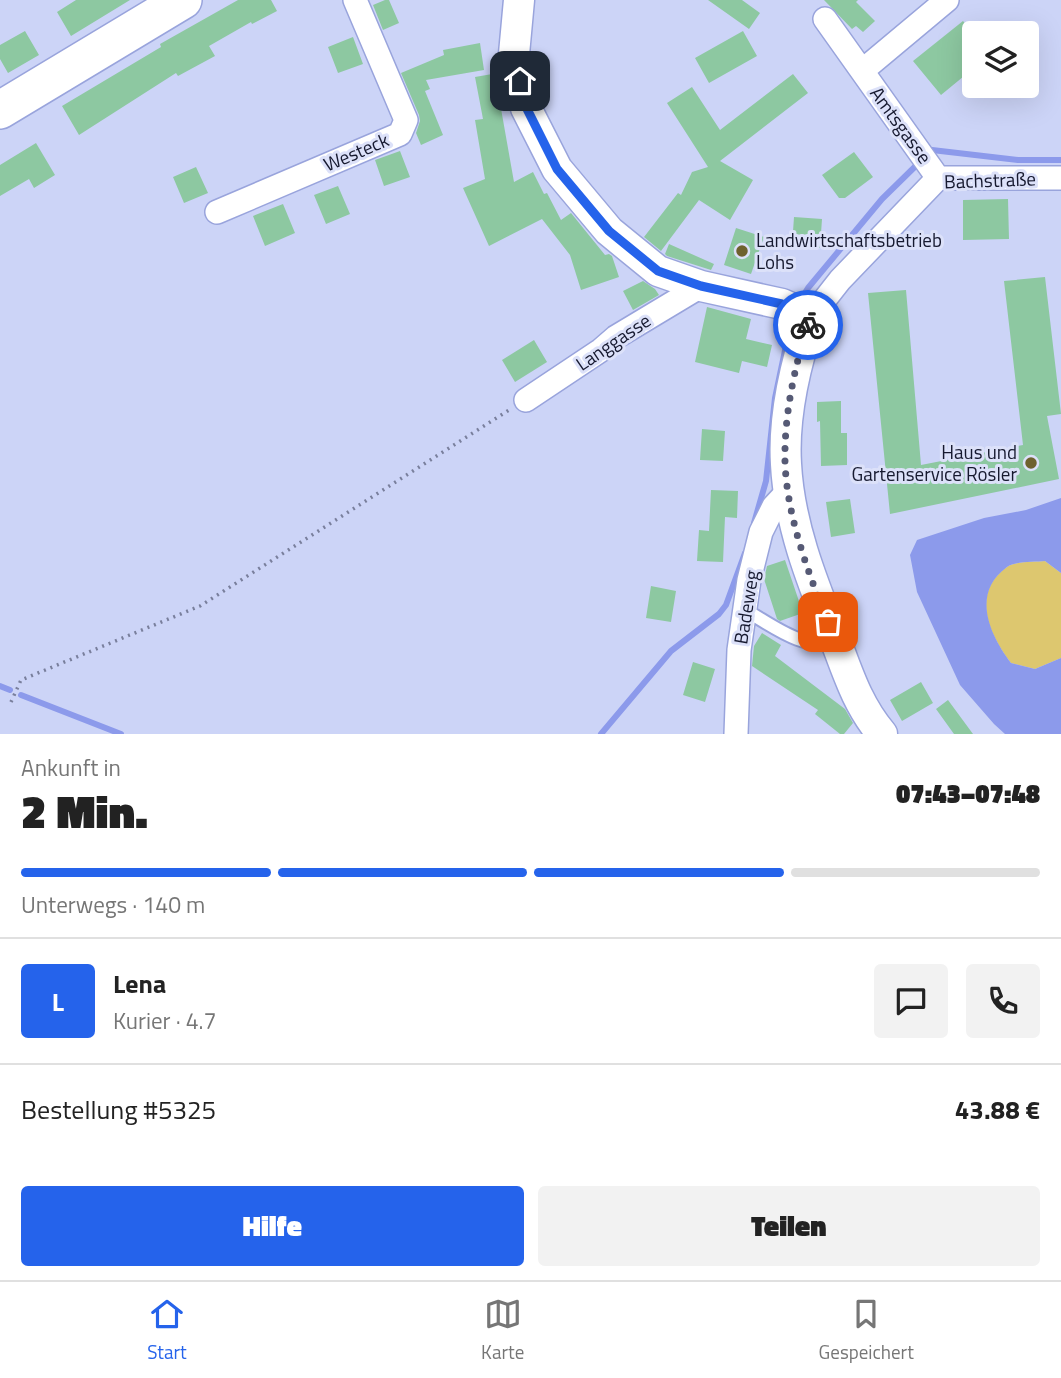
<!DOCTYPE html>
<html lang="de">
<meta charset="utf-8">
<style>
:root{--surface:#fff;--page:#f2f2f2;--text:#222;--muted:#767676;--line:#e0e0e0;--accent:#2563eb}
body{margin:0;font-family:"Titillium Web",sans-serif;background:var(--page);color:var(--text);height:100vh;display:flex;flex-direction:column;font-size:26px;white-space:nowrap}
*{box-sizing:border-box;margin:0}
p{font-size:23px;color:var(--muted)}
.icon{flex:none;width:38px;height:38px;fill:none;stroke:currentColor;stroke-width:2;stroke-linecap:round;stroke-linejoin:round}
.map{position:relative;height:734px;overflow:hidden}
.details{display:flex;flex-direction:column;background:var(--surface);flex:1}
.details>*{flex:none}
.tools{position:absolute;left:962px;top:21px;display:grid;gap:14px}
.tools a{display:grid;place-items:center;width:77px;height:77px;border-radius:7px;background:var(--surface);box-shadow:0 7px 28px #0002;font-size:35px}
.pin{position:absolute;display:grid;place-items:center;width:60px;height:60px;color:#fff;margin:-30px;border-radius:14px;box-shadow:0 4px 10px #0006}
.courier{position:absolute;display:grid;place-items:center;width:70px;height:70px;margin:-35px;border:5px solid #2563eb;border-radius:50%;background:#fff;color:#222;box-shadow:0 2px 9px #0007}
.summary em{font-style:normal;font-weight:800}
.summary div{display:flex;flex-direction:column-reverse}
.summary{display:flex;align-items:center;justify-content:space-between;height:119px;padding:0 21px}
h1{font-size:46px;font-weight:800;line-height:52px}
.bar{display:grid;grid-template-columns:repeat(4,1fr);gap:10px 7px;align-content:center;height:84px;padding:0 21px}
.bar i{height:9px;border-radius:5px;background:var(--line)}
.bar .on{background:var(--accent)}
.bar p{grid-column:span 4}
.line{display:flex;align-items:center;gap:18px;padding:0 21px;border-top:2px solid var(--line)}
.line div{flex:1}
.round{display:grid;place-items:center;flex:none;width:74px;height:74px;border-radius:7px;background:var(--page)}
.primary-button{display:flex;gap:14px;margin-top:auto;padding:14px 21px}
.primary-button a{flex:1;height:80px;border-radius:7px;background:var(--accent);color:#fff;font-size:28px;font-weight:800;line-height:80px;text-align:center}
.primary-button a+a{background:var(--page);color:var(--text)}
.tab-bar{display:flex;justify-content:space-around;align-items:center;height:98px;border-top:2px solid var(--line);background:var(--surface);font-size:19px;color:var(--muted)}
.tab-bar a{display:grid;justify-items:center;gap:4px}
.tab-bar .on{color:var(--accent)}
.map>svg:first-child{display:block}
.green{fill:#ddc76f}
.water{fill:#8c9aeb}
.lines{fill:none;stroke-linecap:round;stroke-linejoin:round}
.stream{stroke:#8c9aeb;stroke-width:6}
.building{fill:#8dc8a1}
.service-casing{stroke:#99a4dc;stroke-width:16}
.minor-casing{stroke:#99a4dc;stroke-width:26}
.tertiary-casing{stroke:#99a4dc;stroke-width:33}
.primary-casing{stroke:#99a4dc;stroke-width:40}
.path{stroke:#797f9c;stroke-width:3.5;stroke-dasharray:2 5;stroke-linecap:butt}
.service{stroke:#fff;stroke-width:12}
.minor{stroke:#fff;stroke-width:23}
.tertiary{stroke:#fff;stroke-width:30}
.primary{stroke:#fff;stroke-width:37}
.done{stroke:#565a75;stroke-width:7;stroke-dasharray:0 12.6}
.route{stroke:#2563eb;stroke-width:9}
.poi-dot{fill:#6e612e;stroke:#dce1f9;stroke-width:2.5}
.labels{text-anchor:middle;stroke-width:6;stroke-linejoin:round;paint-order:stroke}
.street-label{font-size:19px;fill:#16192f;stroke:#dce1f9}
.poi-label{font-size:19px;fill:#16192f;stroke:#dce1f9;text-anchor:start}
</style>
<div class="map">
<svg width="1061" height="734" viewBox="0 0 1061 734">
<rect width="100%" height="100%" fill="#ccd4f7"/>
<path class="green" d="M1045,561l16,12v85l-26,11 -24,-6c-22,-29 -41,-70 -4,-96 9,-6 27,-5 38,-6z"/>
<path class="water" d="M1061,498v75l-16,-12c-11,1 -29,0 -38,6 -36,26 -18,67 4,96l24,6 26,-11v76h-56l-11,-10 -34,-39 -43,-93 -7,-37 7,-15 67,-22 42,-8z"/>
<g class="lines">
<path class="stream" d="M798,304l10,-16 74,-89 50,-49 86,10h43
M754,523l12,-42 9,-83 17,-81
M0,686l10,4
M21,695l100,39
M601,734l70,-83 48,-37 7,-9 19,-52"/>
</g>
<path class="building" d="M76,0h54l-59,36 -14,-24z
M238,0h33l6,11 -25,13 -1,-2 -42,24 6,10 -37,20 -2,-3 -97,62 -17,-29 99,-59 -1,-3z
M385,0h4l10,23 -16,7 -10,-25z
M708,0h34l18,13 -11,16z
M824,0h34l-2,2 19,19 -12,11 -7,-6 -4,3z
M963,21l12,15v31l-34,28 -28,-34z
M25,31l14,24 -31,18 -8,-14v-14z
M743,31l14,25 -48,27 -14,-25z
M353,37l10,27 -25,9 -10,-26z
M480,43l4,27 -58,10 4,9 -5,2 18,44 -22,10 -5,-12 4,-12 -1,-6 -18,-42 43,-18 -1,-5z
M498,73l5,29 -3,1 14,79 19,-10 11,22 3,-1 14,27 10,-7 34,42 4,-1 3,2 7,21 -38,13 -11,-35 -28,-36 -53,27 -26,-58 22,-9 -10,-59 8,-1 -8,-42z
M793,74l15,19 -88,68 33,19 -23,40 -31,-20 -38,51 -17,-14 34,-44 3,2 11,-23 16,-5 -41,-64 25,-16 28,43z
M36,143l19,32 -21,13 -5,-9 -29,17v-31z
M400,151l10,26 -26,9 -9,-26z
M854,152l19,25 -28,21h-6l-17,-23z
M196,167l12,26 -24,10 -11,-26z
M338,186l12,28 -24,10 -12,-29z
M1008,199l1,40 -46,1v-40z
M283,204l12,29 -30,13 -12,-30z
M794,217l28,2 -2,29 -28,-2z
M736,228l28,9 -13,37 -27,-9z
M669,244l45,20 -3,6 -44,-14 -2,-2z
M1045,277l16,137 -14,2 12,63 -169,35 -22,-221 38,-3 15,175 102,-20 -19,-164z
M643,281l12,8 4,6 -26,15 -10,-19z
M707,307l44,12 -5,20 26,6 -5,22 -25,-6 -3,12 -44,-11z
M534,340l13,22 -32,20 -13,-22z
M841,401v32h6v32l-26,1 -1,-45 -3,1v-20z
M702,429l23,2 -2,30 -23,-1z
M711,490l27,1 -1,27 -12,-1 -2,45 -26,-1 2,-31 10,1z
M850,499l5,34 -24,4 -5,-35z
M785,560l18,53 -23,8 -3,-2 -13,-40 3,-13z
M651,586l25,5 -5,31 -25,-4z
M762,633l19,12 -6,11 70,53 8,14 -9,11h-4l-25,-20 3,-4 -66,-44 2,-20z
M693,662l22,7 -10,33 -22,-7z
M921,682l12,21 -31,18 -12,-21z
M948,700l25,34h-19l-18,-25z"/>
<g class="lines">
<defs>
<path id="service" d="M745,610c27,15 59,42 90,30"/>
<path id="minor" d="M825,19l113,159
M862,71l85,-71
M217,212l183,-78 6,-14 -51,-120
M811,317l29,-37 98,-102h123
M526,400l75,-50 15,-13 85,-51
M736,734l3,-84 10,-70 12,-48 13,-26 15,-16"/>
<path id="tertiary" d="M519,0l-5,54 12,54 31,61 52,62 49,40 43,15 81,18 29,13c-15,45 -28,99 -25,147 3,59 25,115 47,170 14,36 23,69 49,100"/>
<path id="primary" d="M0,110l183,-110"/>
</defs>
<use href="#service" class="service-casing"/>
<use href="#minor" class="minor-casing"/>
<use href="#tertiary" class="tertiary-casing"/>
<use href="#primary" class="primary-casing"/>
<path class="path" d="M11,702l10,-22 179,-74 309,-196"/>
<use href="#service" class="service"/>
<use href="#minor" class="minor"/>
<use href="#tertiary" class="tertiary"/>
<use href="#primary" class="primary"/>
</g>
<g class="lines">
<path class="done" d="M808,325c-14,43 -24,92 -23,137 2,55 23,110 43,160"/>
<path class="route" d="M520,81l6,26 31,62 52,62 49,40 43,15 81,18 29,13 -3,8"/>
</g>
<g class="poi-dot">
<circle cx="742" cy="251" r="7"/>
<circle cx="1031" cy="463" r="7"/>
</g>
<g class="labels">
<g class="street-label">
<text transform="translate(901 125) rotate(54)" y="7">Amtsgasse</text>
<text transform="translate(356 152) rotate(-23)" y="7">Westeck</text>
<text transform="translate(990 180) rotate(-2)" y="7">Bachstraße</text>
<text transform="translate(613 342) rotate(-34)" y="7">Langgasse</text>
<text transform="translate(746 607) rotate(-81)" y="7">Badeweg</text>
</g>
<g class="poi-label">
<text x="756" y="247">Landwirtschaftsbetrieb<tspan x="756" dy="22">Lohs</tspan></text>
<text x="1017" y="459" text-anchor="end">Haus und<tspan x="1017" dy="22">Gartenservice Rösler</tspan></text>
</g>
</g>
</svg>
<div class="tools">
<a><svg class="icon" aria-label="layers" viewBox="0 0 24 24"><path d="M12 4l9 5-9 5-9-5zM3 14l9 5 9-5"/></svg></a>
</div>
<div class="pin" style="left:828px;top:622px;background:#ea580c"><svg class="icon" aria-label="bag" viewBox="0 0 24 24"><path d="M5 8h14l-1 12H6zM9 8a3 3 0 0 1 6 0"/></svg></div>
<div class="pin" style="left:520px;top:81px;background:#1f2937"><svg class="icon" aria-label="home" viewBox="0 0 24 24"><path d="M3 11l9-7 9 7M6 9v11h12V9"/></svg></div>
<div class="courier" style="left:808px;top:325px"><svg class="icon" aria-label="bike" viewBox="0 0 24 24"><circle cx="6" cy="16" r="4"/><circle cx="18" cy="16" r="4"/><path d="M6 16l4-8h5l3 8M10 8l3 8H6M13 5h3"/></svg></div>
</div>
<section class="details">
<div class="summary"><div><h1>2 Min.</h1><p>Ankunft in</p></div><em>07:43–07:48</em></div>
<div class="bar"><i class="on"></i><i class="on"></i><i class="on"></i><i></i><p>Unterwegs · 140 m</p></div>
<div class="line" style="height:126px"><b class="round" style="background:var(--accent);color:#fff">L</b><div><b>Lena</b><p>Kurier · 4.7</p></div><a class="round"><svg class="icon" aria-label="chat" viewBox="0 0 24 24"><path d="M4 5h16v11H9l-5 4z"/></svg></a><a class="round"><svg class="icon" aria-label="phone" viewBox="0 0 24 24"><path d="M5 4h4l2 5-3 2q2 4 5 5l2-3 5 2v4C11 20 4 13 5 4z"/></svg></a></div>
<div class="line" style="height:91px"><div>Bestellung #5325</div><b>43.88 €</b></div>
<div class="primary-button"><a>Hilfe</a><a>Teilen</a></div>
</section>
<nav class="tab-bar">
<a class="on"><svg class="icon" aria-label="home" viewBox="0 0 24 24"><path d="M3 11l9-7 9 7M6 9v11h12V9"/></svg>Start</a>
<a><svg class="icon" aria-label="map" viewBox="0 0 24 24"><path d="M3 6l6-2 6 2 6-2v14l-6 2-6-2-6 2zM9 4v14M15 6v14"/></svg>Karte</a>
<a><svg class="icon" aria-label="saved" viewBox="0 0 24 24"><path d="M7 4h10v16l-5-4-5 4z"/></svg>Gespeichert</a>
</nav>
